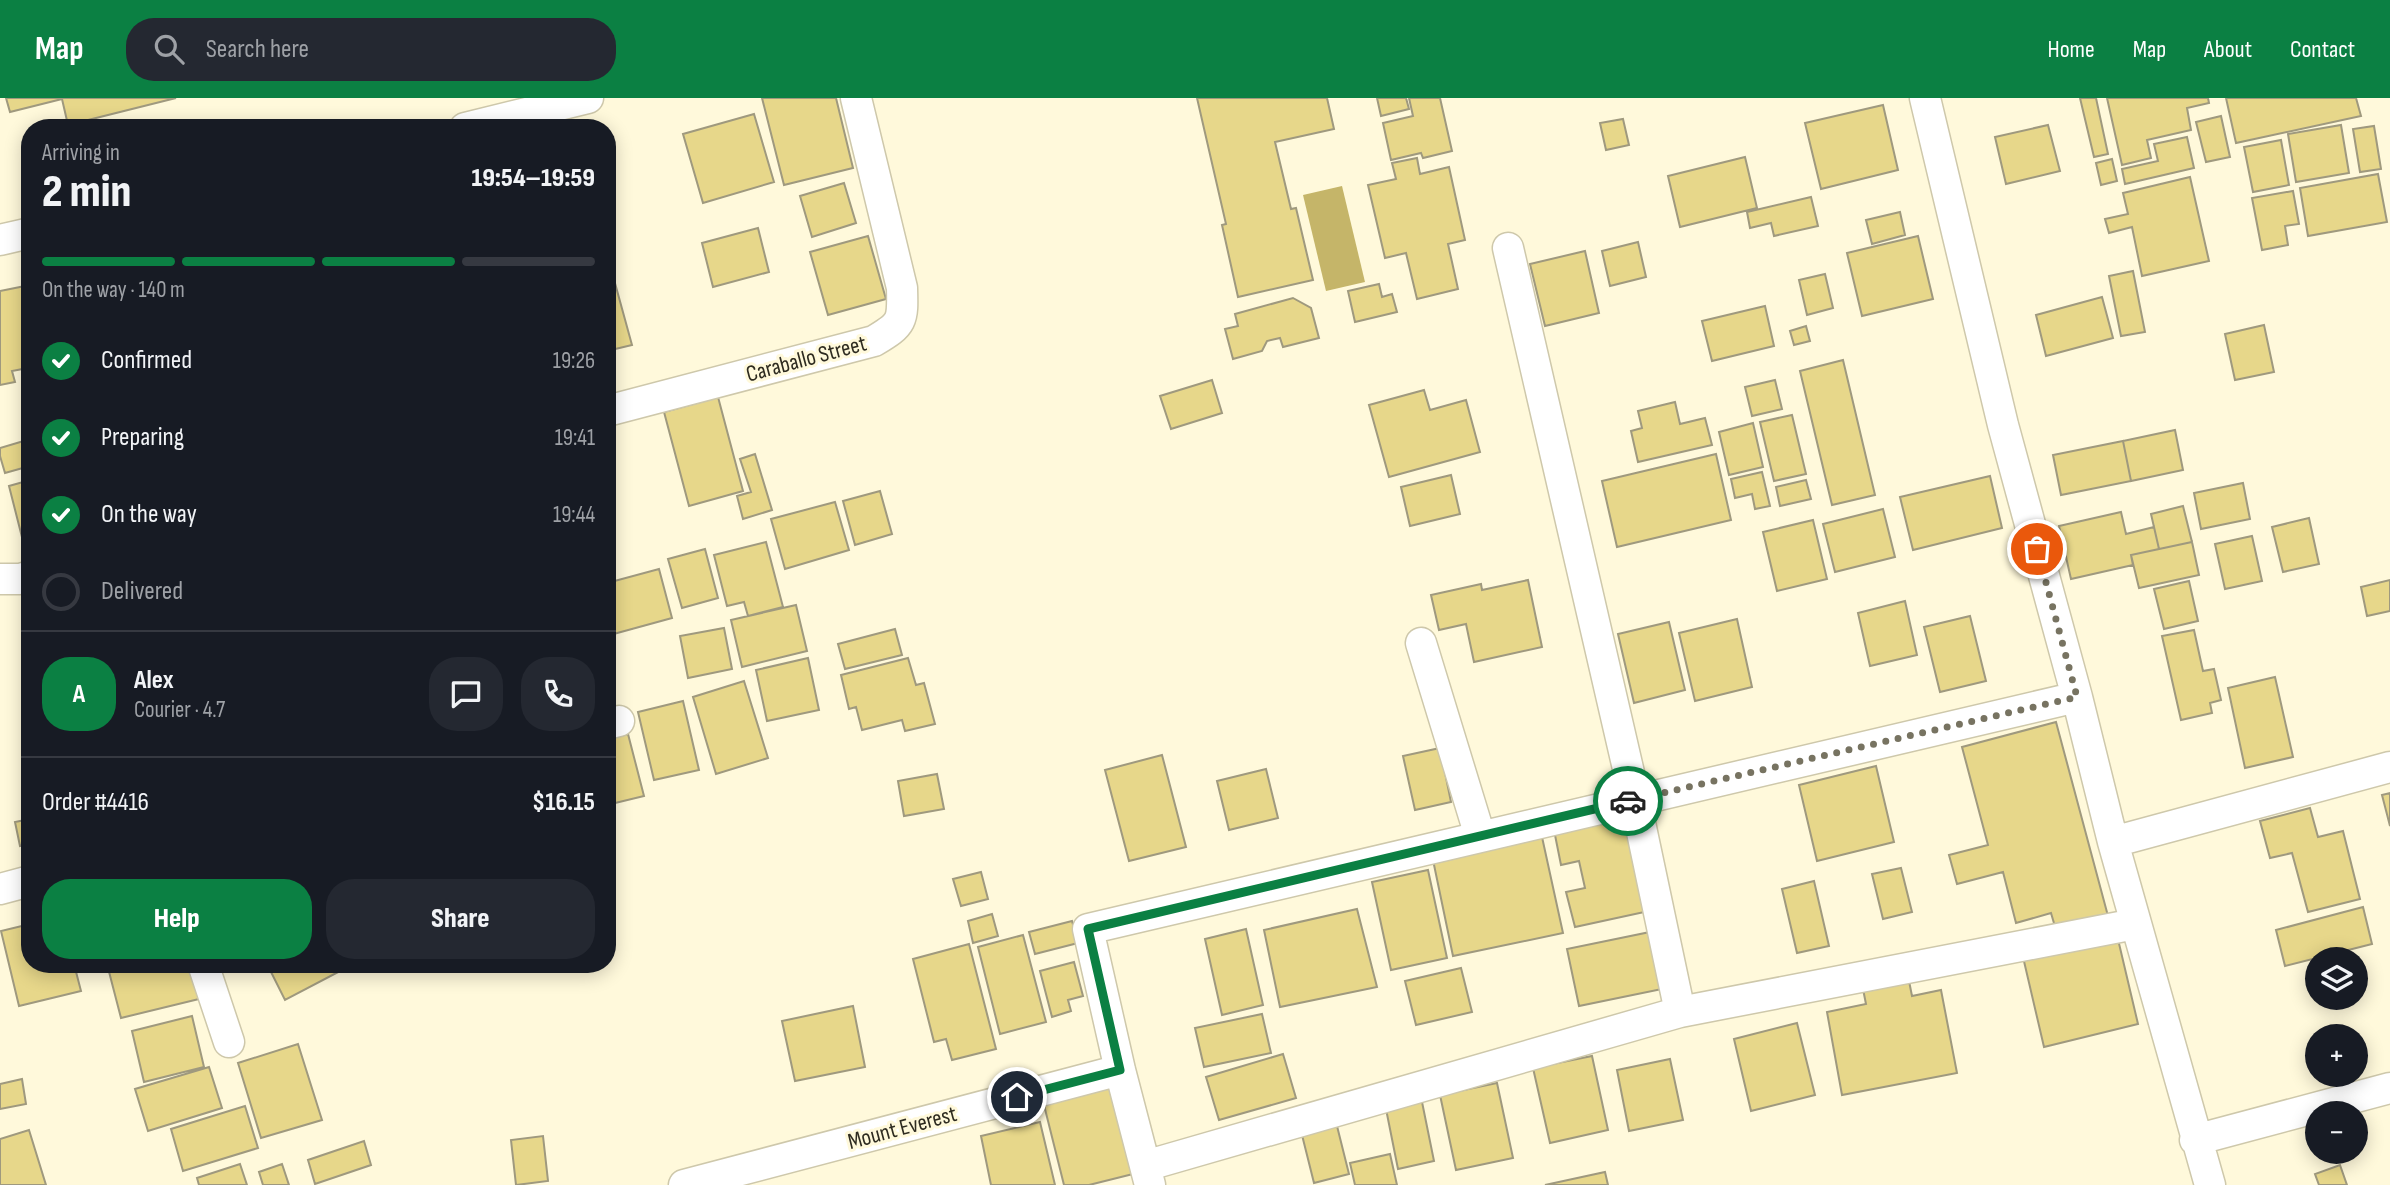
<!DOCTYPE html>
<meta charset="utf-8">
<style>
:root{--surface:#171b24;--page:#242831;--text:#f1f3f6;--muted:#9ea1a6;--line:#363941;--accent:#0b8043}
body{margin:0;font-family:"Sofia Sans Condensed",sans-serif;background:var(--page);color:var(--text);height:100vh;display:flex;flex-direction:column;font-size:26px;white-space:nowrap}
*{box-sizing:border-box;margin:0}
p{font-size:23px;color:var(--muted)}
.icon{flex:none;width:38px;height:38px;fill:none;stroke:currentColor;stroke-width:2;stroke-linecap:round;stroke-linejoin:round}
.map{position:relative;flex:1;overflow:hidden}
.side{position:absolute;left:21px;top:21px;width:595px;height:854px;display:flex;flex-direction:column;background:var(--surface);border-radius:28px;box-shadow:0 4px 18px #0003}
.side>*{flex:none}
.fabs{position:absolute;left:2305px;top:849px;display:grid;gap:14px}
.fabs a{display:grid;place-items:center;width:63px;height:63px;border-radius:50%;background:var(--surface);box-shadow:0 4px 18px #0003;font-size:35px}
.pin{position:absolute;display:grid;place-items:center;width:60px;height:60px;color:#fff;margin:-30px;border:4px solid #fff;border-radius:50%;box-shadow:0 2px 7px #0007}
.courier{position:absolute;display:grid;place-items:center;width:70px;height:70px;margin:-35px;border:5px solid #0b8043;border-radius:50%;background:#fff;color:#222;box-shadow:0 2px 9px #0007}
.headline em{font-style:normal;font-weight:800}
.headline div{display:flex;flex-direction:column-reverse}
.headline{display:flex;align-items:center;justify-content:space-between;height:119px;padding:0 21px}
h1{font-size:46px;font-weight:800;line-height:52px}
.bar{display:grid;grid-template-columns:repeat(4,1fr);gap:10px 7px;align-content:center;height:84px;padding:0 21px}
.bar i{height:9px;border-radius:5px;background:var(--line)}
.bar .on{background:var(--accent)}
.bar p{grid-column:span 4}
.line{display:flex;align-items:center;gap:18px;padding:0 21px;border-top:2px solid var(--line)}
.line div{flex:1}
.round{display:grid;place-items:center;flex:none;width:74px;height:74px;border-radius:28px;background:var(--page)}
ol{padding:0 21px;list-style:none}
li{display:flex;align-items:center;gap:21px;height:77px}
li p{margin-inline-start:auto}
li .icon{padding:7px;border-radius:50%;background:var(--accent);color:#fff;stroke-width:4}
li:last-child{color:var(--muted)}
li i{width:38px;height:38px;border:4px solid var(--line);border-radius:50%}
.cta{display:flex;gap:14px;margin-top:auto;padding:14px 21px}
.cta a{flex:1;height:80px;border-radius:28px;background:var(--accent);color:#fff;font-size:28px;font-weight:800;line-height:80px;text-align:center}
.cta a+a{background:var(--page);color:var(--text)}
header{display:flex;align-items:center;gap:42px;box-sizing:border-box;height:98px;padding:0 35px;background:var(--accent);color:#fff}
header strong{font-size:33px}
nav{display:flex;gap:38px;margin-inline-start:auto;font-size:24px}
.search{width:490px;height:63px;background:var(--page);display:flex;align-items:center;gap:18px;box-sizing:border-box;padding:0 24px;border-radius:28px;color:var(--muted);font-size:26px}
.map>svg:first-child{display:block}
.water{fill:#c5b569}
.building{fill:#e7d78a;stroke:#9f997e;stroke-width:2}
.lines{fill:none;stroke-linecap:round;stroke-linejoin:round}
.minor-casing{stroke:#cec8ab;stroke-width:33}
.minor{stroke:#fff;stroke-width:30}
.done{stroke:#777361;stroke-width:7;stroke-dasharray:0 12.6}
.route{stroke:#0b8043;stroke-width:9}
.labels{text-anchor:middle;stroke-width:6;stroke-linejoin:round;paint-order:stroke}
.street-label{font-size:23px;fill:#2e2b20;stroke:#fff9db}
</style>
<header>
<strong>Map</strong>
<div class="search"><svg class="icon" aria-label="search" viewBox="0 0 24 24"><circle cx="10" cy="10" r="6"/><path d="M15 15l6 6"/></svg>Search here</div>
<nav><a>Home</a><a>Map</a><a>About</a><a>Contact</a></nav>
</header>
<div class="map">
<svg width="2390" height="1087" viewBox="0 0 2390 1087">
<rect width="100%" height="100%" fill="#fff9db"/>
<path class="water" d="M1342,88l23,96 -39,9 -23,-96z"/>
<path class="building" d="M6,0h170l-108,27 -6,-26 -52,13z
M762,0h74l17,70 -69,17z
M1197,0h130l7,31 -59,13 16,67 5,-1 17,72 -75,17 -16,-72 4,-1z
M1377,0h29l3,11 -28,7z
M1409,0h31l12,53 -29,7 -2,-5 -30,7 -8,-37 30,-7z
M2080,0h16l12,56 -14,3z
M2107,0h101l1,5 -22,5 4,22 -44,10 4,18 -29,7z
M2226,0h130l5,18 -125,27z
M1883,7l15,65 -77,19 -16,-66z
M754,16l20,68 -71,21 -20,-69z
M2221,18l9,41 -24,5 -10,-40z
M1623,21l6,26 -23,5 -6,-27z
M2048,27l12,46 -54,13 -11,-47z
M2341,27l8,48 -53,9 -8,-48z
M2374,28l7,43 -21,3 -7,-43z
M2187,39l7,31 -69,16 -3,-15 36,-8 -4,-17z
M2281,42l8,45 -36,7 -9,-45z
M1745,59l12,51 -77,19 -12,-51z
M1417,60l3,16 29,-7 16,73 -17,4 10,45 -41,10 -11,-46 -21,5 -17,-73 28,-6 -4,-16z
M2112,61l5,22 -16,4 -5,-22z
M2378,76l9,48 -79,14 -8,-48z
M2190,79l19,84 -67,15 -10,-49 -23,6 -4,-14 23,-5 -5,-21z
M844,85l12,40 -44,14 -12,-41z
M2293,93l6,33 -14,2 3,19 -26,5 -10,-52z
M1811,99l7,29 -44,10 -3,-13 -21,5 -3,-16z
M1900,114l5,23 -33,9 -6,-24z
M758,130l11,44 -56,15 -11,-44z
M868,138l18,63 -58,16 -18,-63z
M1918,138l15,63 -71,17 -15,-63z
M1638,144l8,35 -36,9 -8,-35z
M1585,153l14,62 -54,13 -15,-62z
M607,156l25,91 -25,6z
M2133,173l12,61 -24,4 -12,-60z
M1825,176l8,34 -26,7 -8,-35z
M1379,186l3,13 10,-3 5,18 -42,10 -7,-31z
M30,187v92l-2,-9 -16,3 3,11 -15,3v-94z
M2102,199l11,41 -67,18 -10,-41z
M1293,200l18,10 8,30 -36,9 -3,-9 -13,3 -5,10 -29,8 -8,-30 13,-3 -3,-12z
M1765,208l9,40 -62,15 -10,-40z
M2264,227l10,47 -39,8 -10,-46z
M1806,228l4,15 -16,4 -4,-14z
M1843,262l32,135 -43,10 -32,-134z
M1212,282l10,33 -51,16 -11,-33z
M1775,282l7,29 -30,7 -7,-29z
M1424,292l6,20 36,-10 14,52 -91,25 -20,-72z
M718,299l25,94 -54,15 -25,-94z
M1675,304l5,22 25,-6 7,27 -74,17 -7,-31 11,-3 -4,-17z
M1792,317l14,59 -32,7 -14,-59z
M1753,325l10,44 -34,8 -10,-43z
M2175,332l8,40 -52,11 -8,-40z
M27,342l3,9v17l-25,7 -5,-17v-8z
M2123,343l8,40 -70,14 -8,-40z
M755,356l17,56 -29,9 -6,-23 14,-4 -11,-33z
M1716,356l15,66 -114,27 -15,-66z
M1762,374l8,34 -15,3 -3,-15 -17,4 -4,-19z
M1451,377l9,39 -50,12 -9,-39z
M1990,378l12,52 -89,22 -13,-53z
M30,382v64l-6,1 -15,-59z
M1806,382l5,19 -31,7 -4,-19z
M2243,385l7,36 -49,10 -7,-36z
M880,393l12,43 -37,11 -12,-44z
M835,404l14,48 -64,19 -14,-50z
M2183,408l9,36 -33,7 -8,-35z
M1883,411l12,48 -60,15 -12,-48z
M2121,414l5,22 28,-7 5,22 -28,6 2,10 -62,14 -12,-53z
M2309,420l10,46 -36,8 -11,-45z
M1813,422l14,59 -50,12 -14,-59z
M2252,438l10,45 -37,8 -10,-45z
M766,444l17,65 -35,9 -4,-14 -17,4 -13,-51z
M2192,444l7,33 -60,13 -8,-33z
M705,451l13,49 -36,10 -14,-49z
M659,471l13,49 -62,17 -3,-10v-42z
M1528,482l14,67 -68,15 -8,-38 -27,6 -8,-35 50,-11 1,6z
M2390,482v31l-23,5 -6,-29z
M2189,483l9,40 -34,8 -10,-40z
M1905,503l12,54 -47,11 -12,-53z
M796,507l11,46 -65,16 -11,-47z
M1970,518l16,65 -46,11 -16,-65z
M1737,521l15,68 -57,14 -16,-68z
M1669,524l16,68 -51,13 -16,-69z
M724,530l8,41 -44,9 -8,-42z
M895,531l7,26 -57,14 -7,-25z
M2194,532l9,41 11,-2 7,31 -11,3 2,10 -31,7 -19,-84z
M808,560l11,52 -52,11 -11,-51z
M908,560l8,27 8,-2 11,41 -30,7 -3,-11 -40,10 -6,-23 -7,2 -8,-34z
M2275,579l18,80 -48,11 -17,-80z
M744,583l24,77 -52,16 -23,-77z
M683,603l16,69 -45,10 -16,-68z
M2056,624l52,194 -52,14 -5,-17 -35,10 -13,-51 -46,12 -8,-29 39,-10 -26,-98z
M628,636l16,62 -37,9v-66z
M1440,650l11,54 -36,8 -12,-54z
M1162,657l24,92 -57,14 -24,-91z
M1876,668l18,76 -77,19 -18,-76z
M1266,671l12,49 -49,12 -12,-49z
M937,676l7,35 -40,7 -6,-35z
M2390,695v33l-8,-31z
M2310,710l8,29 25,-6 17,68 -52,13 -16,-59 -22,5 -10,-37z
M1628,716l21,97 -74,16 -9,-35 19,-4 -6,-27 -18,4 -7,-35z
M30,721v25l-10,2 -5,-24z
M1542,739l21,96 -110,23 -20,-96z
M1901,770l11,44 -29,7 -11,-45z
M1428,772l19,88 -56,12 -19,-88z
M981,774l7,27 -27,7 -8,-27z
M1814,783l15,65 -32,7 -15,-64z
M2363,809l9,37 -87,22 -9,-36z
M1357,811l20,78 -97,20 -16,-77z
M992,816l6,22 -25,7 -5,-22z
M1072,823l6,22 -43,11 -6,-22z
M30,826v40h44l7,27 -62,15 -18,-75z
M1246,831l17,76 -41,10 -17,-76z
M1650,834l12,57 -83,17 -12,-57z
M1023,837l23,87 -46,12 -22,-87z
M2117,837l21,89 -94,23 -21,-90z
M969,846l27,105 -44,11 -6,-21 -12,3 -21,-83z
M1074,864l9,34 -15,4 3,11 -19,6 -12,-46z
M107,866h83l9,35 -78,19z
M267,866h75l2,5 -59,31z
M1461,870l11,44 -56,13 -11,-44z
M1907,873l5,25 29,-6 16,83 -115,22 -15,-83 39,-8 -5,-25z
M853,908l12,61 -70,14 -13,-60z
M1262,916l9,39 -67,14 -9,-39z
M192,918l12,51 -60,15 -12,-51z
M1797,925l18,72 -64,16 -17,-72z
M298,946l24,76 -61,18 -23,-75z
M1283,956l13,44 -77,22 -13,-43z
M1592,958l16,74 -58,13 -17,-75z
M1670,961l13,61 -54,11 -12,-61z
M209,969l13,41 -74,23 -13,-42z
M22,981l4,25 -26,5v-25z
M1109,983l24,93 -44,11h-25l-22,-88z
M1497,985l16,75 -57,12 -16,-75z
M1421,999l13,64 -36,8 -13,-65z
M245,1008l13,42 -75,23 -12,-42z
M1335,1020l14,56 -35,9 -14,-56z
M1040,1024l15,63h-64l-10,-49z
M29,1032l17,55h-46v-46z
M543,1038l5,45 -32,4 -5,-45z
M364,1043l7,24 -56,19 -7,-24z
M1390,1056l7,31h-42l-5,-22z
M240,1066l7,21h-48l-2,-7z
M282,1066l7,21h-26l-4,-13z
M2340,1067l7,20h-28l-4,-11z
M1605,1074l3,13h-63z"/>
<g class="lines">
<defs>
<path id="minor" d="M1925,0l78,327 74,272 36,145 97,343
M465,30l123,-30
M0,142l30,-7
M1508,150l127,551 45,213
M607,313l267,-70c29,-17 29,-20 28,-53l-46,-190
M0,481h20l10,-3
M1421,545l59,193
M607,626l12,-3
M2113,744l277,-75
M0,791l30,-8
M203,866l26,78
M2195,1042l195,-52
M1145,1068l535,-154 455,-88
M684,1087l436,-115
M1150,1087l-30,-115 -32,-141 989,-232"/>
</defs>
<use href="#minor" class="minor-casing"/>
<use href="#minor" class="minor"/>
</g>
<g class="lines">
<path class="done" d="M1628,703l449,-104 -40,-148"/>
<path class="route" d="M1017,999l103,-27 -32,-141 540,-128"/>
</g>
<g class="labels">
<g class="street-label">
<text transform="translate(806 260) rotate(-15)" y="8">Caraballo Street</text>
<text transform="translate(902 1029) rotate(-15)" y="8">Mount Everest</text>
</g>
</g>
</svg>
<div class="fabs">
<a><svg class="icon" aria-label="layers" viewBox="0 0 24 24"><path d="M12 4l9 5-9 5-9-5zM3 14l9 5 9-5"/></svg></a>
<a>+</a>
<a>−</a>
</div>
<div class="pin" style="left:2037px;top:451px;background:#ea580c"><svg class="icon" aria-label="bag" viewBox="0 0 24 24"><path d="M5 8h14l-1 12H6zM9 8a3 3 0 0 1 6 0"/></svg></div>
<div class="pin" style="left:1017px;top:999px;background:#1f2937"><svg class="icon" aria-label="home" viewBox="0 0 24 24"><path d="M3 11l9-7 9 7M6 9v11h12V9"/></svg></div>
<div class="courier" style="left:1628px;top:703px"><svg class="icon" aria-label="car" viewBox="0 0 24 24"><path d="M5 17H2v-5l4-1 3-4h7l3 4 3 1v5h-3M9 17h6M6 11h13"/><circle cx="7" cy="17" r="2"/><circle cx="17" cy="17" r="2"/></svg></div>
<section class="side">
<div class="headline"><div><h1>2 min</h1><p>Arriving in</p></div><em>19:54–19:59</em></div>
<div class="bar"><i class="on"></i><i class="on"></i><i class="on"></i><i></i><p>On the way · 140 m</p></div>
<ol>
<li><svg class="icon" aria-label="check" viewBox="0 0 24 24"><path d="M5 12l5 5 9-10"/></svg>Confirmed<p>19:26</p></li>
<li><svg class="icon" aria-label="check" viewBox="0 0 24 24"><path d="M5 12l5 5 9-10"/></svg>Preparing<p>19:41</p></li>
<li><svg class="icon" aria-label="check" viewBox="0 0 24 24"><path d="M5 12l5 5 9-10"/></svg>On the way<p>19:44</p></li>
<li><i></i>Delivered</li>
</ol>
<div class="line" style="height:126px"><b class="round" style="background:var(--accent);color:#fff">A</b><div><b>Alex</b><p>Courier · 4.7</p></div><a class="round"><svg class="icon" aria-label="chat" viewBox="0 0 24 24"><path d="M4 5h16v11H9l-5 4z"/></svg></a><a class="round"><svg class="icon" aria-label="phone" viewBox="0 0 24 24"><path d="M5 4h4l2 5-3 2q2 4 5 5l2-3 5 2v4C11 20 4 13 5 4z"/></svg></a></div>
<div class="line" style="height:91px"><div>Order #4416</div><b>$16.15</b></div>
<div class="cta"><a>Help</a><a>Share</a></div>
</section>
</div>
